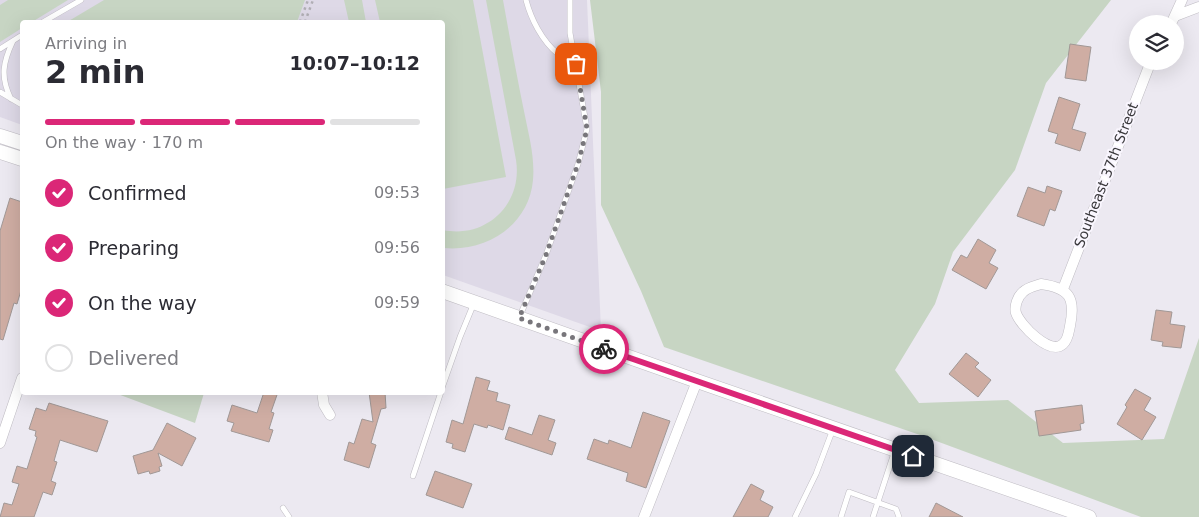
<!DOCTYPE html>
<meta charset="utf-8">
<style>
:root{--surface:#fff;--page:#f7f7f7;--text:#2b2b33;--muted:#7c7c81;--line:#e1e1e2;--accent:#db2777}
body{margin:0;font-family:"DejaVu Sans",sans-serif;background:var(--page);color:var(--text);height:100vh;display:flex;flex-direction:column;font-size:19px;white-space:nowrap}
*{box-sizing:border-box;margin:0}
p{font-size:16px;color:var(--muted)}
.icon{flex:none;width:28px;height:28px;fill:none;stroke:currentColor;stroke-width:2;stroke-linecap:round;stroke-linejoin:round}
.map{position:relative;flex:1;overflow:hidden}
.drawer{position:absolute;left:20px;top:20px;width:425px;height:375px;display:flex;flex-direction:column;background:var(--surface);border-radius:5px;box-shadow:0 5px 20px #0002}
.drawer>*{flex:none}
.controls{position:absolute;left:1129px;top:15px;display:grid;gap:10px}
.controls a{display:grid;place-items:center;width:55px;height:55px;border-radius:50%;background:var(--surface);box-shadow:0 5px 20px #0002;font-size:25px}
.pin{position:absolute;display:grid;place-items:center;width:42px;height:42px;color:#fff;margin:-21px;border-radius:10px;box-shadow:0 2px 8px #0006}
.courier{position:absolute;display:grid;place-items:center;width:50px;height:50px;margin:-25px;border:4px solid #db2777;border-radius:50%;background:#fff;color:#222;box-shadow:0 1px 6px #0007}
.headline em{font-style:normal;font-weight:700}
.headline div{display:flex;flex-direction:column-reverse}
.headline{display:flex;align-items:center;justify-content:space-between;height:85px;padding:0 25px}
h1{font-size:32px;font-weight:700;line-height:38px}
.bar{display:grid;grid-template-columns:repeat(4,1fr);gap:8px 5px;align-content:center;height:60px;padding:0 25px}
.bar i{height:6px;border-radius:4px;background:var(--line)}
.bar .current{background:var(--accent)}
.bar p{grid-column:span 4}
ol{padding:0 25px;list-style:none}
li{display:flex;align-items:center;gap:15px;height:55px}
li p{margin-inline-start:auto}
li .icon{padding:5px;border-radius:50%;background:var(--accent);color:#fff;stroke-width:4}
li:last-child{color:var(--muted)}
li i{width:28px;height:28px;border:2px solid var(--line);border-radius:50%}
.map>svg:first-child{display:block}
.built{fill:#ded9e7}
.green{fill:#c7d5c3}
.building{fill:#cfada3;stroke:#a19896}
.lines{fill:none;stroke-linecap:round;stroke-linejoin:round}
.service-casing{stroke:#bfbcc3;stroke-width:6}
.minor-casing{stroke:#bfbcc3;stroke-width:11}
.secondary-casing{stroke:#bfbcc3;stroke-width:15}
.path{stroke:#b0aeb4;stroke-width:2.5;stroke-dasharray:2.5 4;stroke-linecap:butt}
.service{stroke:#fff;stroke-width:5}
.minor{stroke:#fff;stroke-width:10}
.secondary{stroke:#fff;stroke-width:14}
.done{stroke:#78767b;stroke-width:5;stroke-dasharray:0 9}
.route{stroke:#db2777;stroke-width:6}
.labels{text-anchor:middle;stroke-width:4;stroke-linejoin:round;paint-order:stroke}
.street-label{font-size:14px;fill:#39383b;stroke:#f9f6fe}
</style>
<div class="map">
<svg width="1199" height="517" viewBox="0 0 1199 517">
<rect width="100%" height="100%" fill="#ece9f1"/>
<path class="built" d="M0,0h587l14,331 -158,-56 -1,-253h-420v103l-22,-8z"/>
<path class="green" d="M8,0h60l-36,22h-10v6l-22,14v-37z
M104,0h201l-8,22h-230z
M344,0h18l4,22h-17z
M375,0h98l33,177 -63,12 -1,-167h-62z
M486,0h17c7,39 14,77 22,116 4,20 10,42 8,64 -4,45 -46,72 -89,68h-1v-18c43,9 80,-26 73,-70z
M590,0h521l-65,83 -31,87 -62,82 -18,52 -40,66 24,33 89,-3 55,43 101,-4 35,-101v179h-58l-221,-82 -256,-88 -23,-56 -40,-86v-113z
M115,393h89l-9,30z"/>
<path class="building" d="M1070,44l21,3 -5,34 -21,-3z
M1059,97l21,7 -8,25 14,4 -6,18 -25,-8 3,-9 -10,-3z
M1047,186l15,5 -7,20 -5,-2 -6,17 -27,-10 11,-29 17,6z
M10,198l12,4v85l-5,17 -3,-1 -11,37 -3,-1v-108z
M978,239l18,11 -7,13 9,5 -12,21 -34,-19 9,-15 6,3z
M1156,310l16,2 -2,12 15,2 -4,22 -19,-2 1,-4 -12,-2z
M966,353l13,10 -4,4 16,13 -13,17 -29,-23z
M476,377l14,4 -3,9 11,3 -2,8 14,4 -7,25 -15,-5 -1,3 -13,-4 -9,28 -13,-4 1,-4 -7,-2 6,-22 11,4z
M1135,389l16,9 -7,12 12,7 -14,23 -25,-16 10,-17 -2,-2z
M264,392h14l-7,20 3,1 -5,16 4,1 -4,12 -38,-11 3,-8 -7,-2 5,-16 25,8z
M369,392h16l1,16 -5,1 -10,34 5,2 -7,23 -25,-8 5,-18 5,2 8,-25 11,3z
M49,403l59,18 -11,31 -37,-12 -6,21 3,1 -6,19 5,2 -4,12 -9,-3 -9,25h-34l4,-14 8,2 7,-21 -7,-2 5,-16 10,3 10,-32 -2,-1 1,-5 -7,-2 7,-21 10,3z
M1082,405l2,18 -4,1 1,6 -42,6 -4,-25z
M643,412l27,9 -24,67 -20,-7 2,-8 -41,-14 7,-20 14,5 1,-4 22,8z
M539,415l16,5 -7,20 8,3 -4,12 -47,-16 4,-12 23,8z
M167,423l29,15 -14,28 -24,-13 4,13 -3,1 1,4 -10,3 -1,-3 -11,3 -5,-18 20,-6z
M435,471l37,13 -9,24 -37,-13z
M751,484l13,7 -4,9 13,7 -5,10h-35z
M936,503l27,14h-34z"/>
<g class="lines">
<defs>
<path id="service" d="M526,0c5,19 16,41 32,54 5,4 12,7 17,10
M43,22l38,-22
M0,49l22,-14
M0,92l22,13
M11,99c-11,-22 -8,-37 2,-58
M519,318l27,-63 32,-91 9,-35 -17,-96v-33
M442,388l18,-51 14,-34
M413,476l28,-84
M283,508l6,9
M795,517l21,-43 17,-45
M841,517l8,-25 47,17 3,8
M873,517l22,-67"/>
<path id="minor" d="M1175,16l24,-9
M1171,24l11,-24
M1041,284c28,4 35,13 29,42 -1,5 -2,14 -7,18 -13,12 -43,-19 -47,-31 -2,-7 2,-17 7,-21 5,-5 12,-6 18,-8z
M1063,289l88,-228
M322,392l2,13 6,10
M0,443l22,-65
M644,517l53,-136"/>
<path id="secondary" d="M0,136l22,7
M0,152l22,7
M442,291l255,90 392,136"/>
</defs>
<use href="#service" class="service-casing"/>
<use href="#minor" class="minor-casing"/>
<use href="#secondary" class="secondary-casing"/>
<path class="path" d="M300,22l8,-22
M305,22l8,-22"/>
<use href="#service" class="service"/>
<use href="#minor" class="minor"/>
<use href="#secondary" class="secondary"/>
</g>
<g class="lines">
<path class="done" d="M576,64l11,65 -9,35 -32,91 -27,63 85,31"/>
<path class="route" d="M604,349l309,107"/>
</g>
<g class="labels">
<g class="street-label">
<text transform="translate(1106 175) rotate(-69)" y="5">Southeast 37th Street</text>
</g>
</g>
</svg>
<div class="controls">
<a><svg class="icon" aria-label="layers" viewBox="0 0 24 24"><path d="M12 4l9 5-9 5-9-5zM3 14l9 5 9-5"/></svg></a>
</div>
<div class="pin" style="left:576px;top:64px;background:#ea580c"><svg class="icon" aria-label="bag" viewBox="0 0 24 24"><path d="M5 8h14l-1 12H6zM9 8a3 3 0 0 1 6 0"/></svg></div>
<div class="pin" style="left:913px;top:456px;background:#1f2937"><svg class="icon" aria-label="home" viewBox="0 0 24 24"><path d="M3 11l9-7 9 7M6 9v11h12V9"/></svg></div>
<div class="courier" style="left:604px;top:349px"><svg class="icon" aria-label="bike" viewBox="0 0 24 24"><circle cx="6" cy="16" r="4"/><circle cx="18" cy="16" r="4"/><path d="M6 16l4-8h5l3 8M10 8l3 8H6M13 5h3"/></svg></div>
<section class="drawer">
<div class="headline"><div><h1>2 min</h1><p>Arriving in</p></div><em>10:07–10:12</em></div>
<div class="bar"><i class="current"></i><i class="current"></i><i class="current"></i><i></i><p>On the way · 170 m</p></div>
<ol>
<li><svg class="icon" aria-label="check" viewBox="0 0 24 24"><path d="M5 12l5 5 9-10"/></svg>Confirmed<p>09:53</p></li>
<li><svg class="icon" aria-label="check" viewBox="0 0 24 24"><path d="M5 12l5 5 9-10"/></svg>Preparing<p>09:56</p></li>
<li><svg class="icon" aria-label="check" viewBox="0 0 24 24"><path d="M5 12l5 5 9-10"/></svg>On the way<p>09:59</p></li>
<li><i></i>Delivered</li>
</ol>
</section>
</div>
